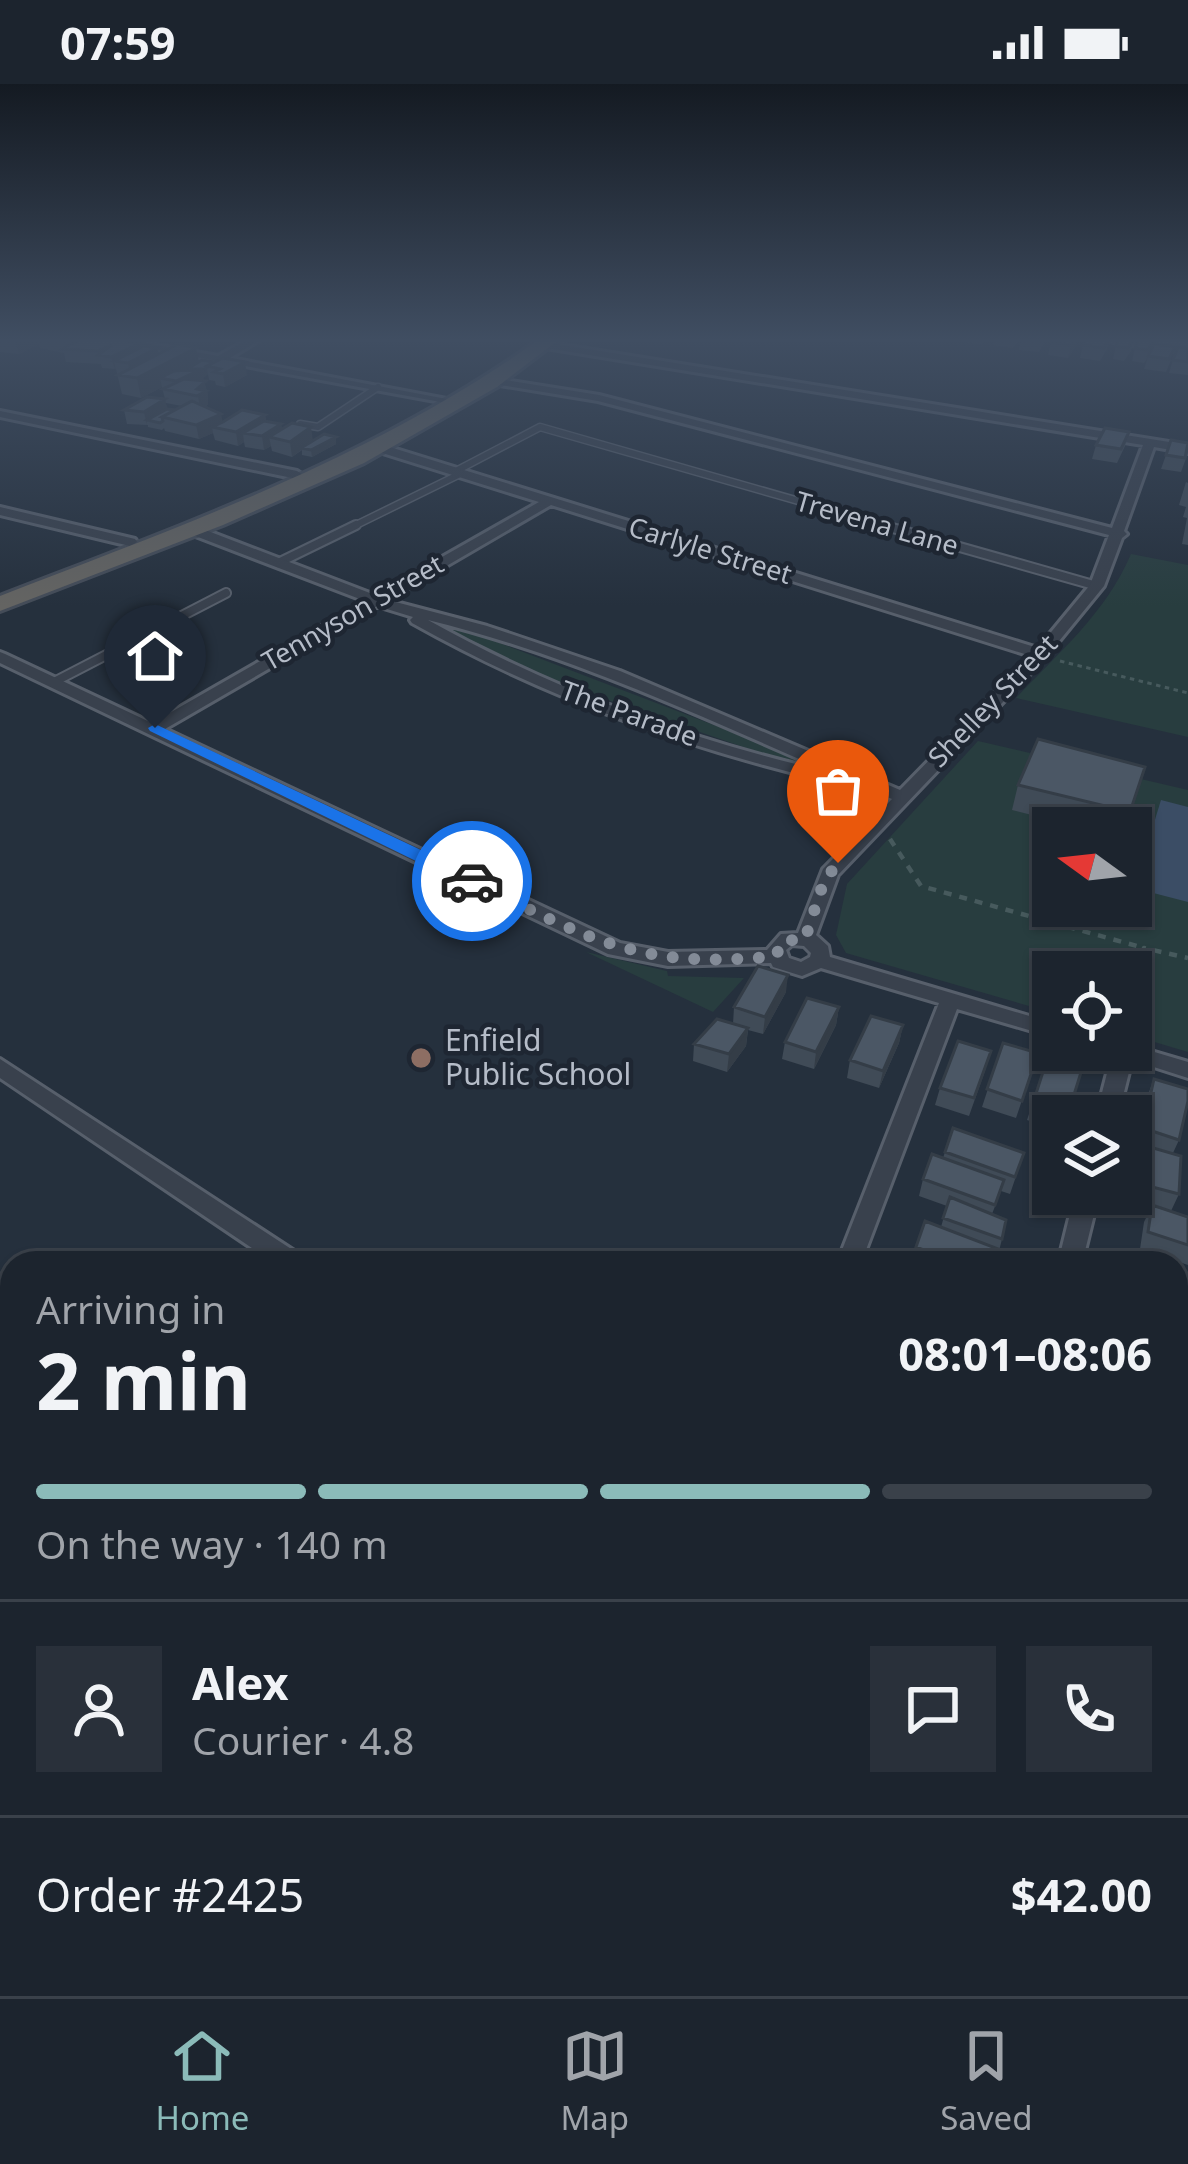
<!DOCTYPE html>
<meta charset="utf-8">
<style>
:root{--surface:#1c242e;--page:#29303a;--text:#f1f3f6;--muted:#a0a4aa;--line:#3a414a;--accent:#8bbbb9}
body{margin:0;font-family:"Noto Sans",sans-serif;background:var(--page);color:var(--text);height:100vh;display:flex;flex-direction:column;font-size:45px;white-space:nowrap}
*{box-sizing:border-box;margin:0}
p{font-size:39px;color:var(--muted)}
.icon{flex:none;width:66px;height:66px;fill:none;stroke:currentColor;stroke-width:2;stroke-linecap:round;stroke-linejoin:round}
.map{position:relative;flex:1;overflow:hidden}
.side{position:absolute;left:0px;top:1167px;width:1188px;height:747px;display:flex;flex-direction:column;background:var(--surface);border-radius:36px 36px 0 0;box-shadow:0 3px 9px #0004,0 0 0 3px var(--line)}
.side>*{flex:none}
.needle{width:78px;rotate:285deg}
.controls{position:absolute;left:1032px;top:723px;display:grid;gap:24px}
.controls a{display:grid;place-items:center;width:120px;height:120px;border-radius:0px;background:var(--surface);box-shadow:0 3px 9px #0004,0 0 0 3px var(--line);font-size:60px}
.pin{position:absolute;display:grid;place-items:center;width:102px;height:102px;color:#fff;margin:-123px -51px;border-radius:50% 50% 50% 0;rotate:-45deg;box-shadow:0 0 12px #0007}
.pin .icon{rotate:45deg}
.courier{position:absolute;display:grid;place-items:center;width:120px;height:120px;margin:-60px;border:9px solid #1a73e8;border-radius:50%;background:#fff;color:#222;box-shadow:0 3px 15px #0007}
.headline em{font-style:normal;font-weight:700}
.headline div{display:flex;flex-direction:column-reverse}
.headline{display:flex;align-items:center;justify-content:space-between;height:204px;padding:0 36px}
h1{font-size:78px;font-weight:700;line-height:90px}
.bar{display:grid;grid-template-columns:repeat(4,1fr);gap:18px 12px;align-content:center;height:144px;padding:0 36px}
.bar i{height:15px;border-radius:9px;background:var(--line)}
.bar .current{background:var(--accent)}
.bar p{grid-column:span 4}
.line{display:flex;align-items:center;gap:30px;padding:0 36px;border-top:3px solid var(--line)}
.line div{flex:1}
.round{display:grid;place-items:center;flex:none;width:126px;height:126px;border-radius:0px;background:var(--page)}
.status{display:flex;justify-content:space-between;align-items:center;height:84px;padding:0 60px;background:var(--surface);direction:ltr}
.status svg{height:33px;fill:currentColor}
.tab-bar{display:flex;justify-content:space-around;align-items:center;height:168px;border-top:3px solid var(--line);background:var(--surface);font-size:33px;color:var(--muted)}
.tab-bar a{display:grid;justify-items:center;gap:6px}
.tab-bar .current{color:var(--accent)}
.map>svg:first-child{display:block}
.green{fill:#283d3f;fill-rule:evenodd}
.water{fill:#3b4d65}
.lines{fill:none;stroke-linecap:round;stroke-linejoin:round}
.service-far2-casing{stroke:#575f6b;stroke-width:9}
.service-far1-casing{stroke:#575f6b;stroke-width:12}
.service-casing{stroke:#575f6b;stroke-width:22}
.minor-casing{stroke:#575f6b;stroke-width:6}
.secondary-casing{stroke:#575f6b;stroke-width:6}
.trunk-casing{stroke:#444c58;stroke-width:6}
.path-far1{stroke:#475a5d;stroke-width:3;stroke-dasharray:4.5 4.5;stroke-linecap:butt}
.path{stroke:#475a5d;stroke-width:4.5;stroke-dasharray:8 8;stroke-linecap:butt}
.service-far2{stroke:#39414d;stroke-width:6}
.service-far1{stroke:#39414d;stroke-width:8}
.service{stroke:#39414d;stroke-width:16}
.minor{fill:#39414d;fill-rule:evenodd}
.secondary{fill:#475160;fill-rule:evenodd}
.trunk{fill:#646462;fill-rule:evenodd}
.wall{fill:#404b57}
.shaded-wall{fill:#343d47}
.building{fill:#4b5765;stroke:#343d47;stroke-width:3}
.route{fill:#1a73e8}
.done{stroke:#838b97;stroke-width:12;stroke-dasharray:0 21.6}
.education-dot{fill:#8d6e63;stroke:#1e2632;stroke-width:4.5}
.labels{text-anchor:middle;stroke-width:9;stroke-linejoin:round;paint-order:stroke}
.far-street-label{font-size:27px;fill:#b5bcc8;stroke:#1e2632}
.poi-label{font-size:30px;fill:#b5bcc8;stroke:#1e2632;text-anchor:start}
</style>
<div class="status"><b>07:59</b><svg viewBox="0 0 49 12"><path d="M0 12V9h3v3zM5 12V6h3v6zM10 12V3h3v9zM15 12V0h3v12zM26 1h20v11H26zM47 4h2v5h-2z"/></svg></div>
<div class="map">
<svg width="1188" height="1912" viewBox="0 0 1188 1912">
<rect width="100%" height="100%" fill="#25303d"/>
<path class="green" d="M1131,470l57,11v172l-172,-39c43,-46 90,-85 115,-144z
M431,539l37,8 337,129 -13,4 -236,-82z
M978,657l210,49v262l-57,-17v-63h-78v41l-207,-60 -10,-18 11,-51zM1053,744h78v78h-78z
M586,868l81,19 1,5 76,2 -31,34z"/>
<path class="water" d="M1161,716l27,7v95l-54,-14z"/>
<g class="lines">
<defs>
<path id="service-far2" d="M300,340l18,3 60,-40
M456,387l84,-44 353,101
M350,444l112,-55"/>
<path id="service-far1" d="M882,441l215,61
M278,479l78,-38
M54,598l172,-89"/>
<path id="service" d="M0,1725l12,-17"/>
<path id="minor" d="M93,254h24l101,18 32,-18h13l-33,20 222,42 -6,3z
M544,258l644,103v8l-34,-6 -30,84 3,3 -5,4 -18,48 -58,71 -208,218 -22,60 12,11 2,11 223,66v14l-96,-28 -96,254h-24l102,-260 -118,-35 -19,8 -29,-9 -2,-4 -103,3 -60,-12 -608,-291v-11l5,2 147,69 213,-122 -180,-69v-6h10l180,69 164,-93 -163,-51v-6l4,-1 658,204 52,-63 19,-50 -511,-134 -104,-17 4,-5 101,16 513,133 31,-83 -603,-98zM551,421l480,151 -131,134 -280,-119 -133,-45 -99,-26zM377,522l36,11 -3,3 2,3c137,77 282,128 435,163l7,-3 38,16 -69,70 -25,64 -17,1 -14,16 -99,2 -48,-9 -455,-214zM428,536c139,34 270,95 401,152 -140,-32 -275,-82 -401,-152zM792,861l12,1 7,7 -1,4 -9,5 -12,-4 -3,-8z
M0,327l297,60 6,4 -6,4 -297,-62z
M0,423l135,32 2,3 -7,4 -130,-31z
M1131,961l57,17v16l-56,-18 -14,56h-22l17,-66h18z
M0,975l302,197 3,7h-31l-274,-185z
M1075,1110h24l-17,69h-24z
M0,1587l12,6v32l-12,-6z
M543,1902h36l-4,10h-36z
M870,1902h36l-3,10h-36z"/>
<path id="secondary" d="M1106,254l82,7v8l-75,-11z"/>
<path id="trunk" d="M541,254h20l-64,49 -133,76 -141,62 -223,86v-15c188,-73 376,-139 541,-258z"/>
</defs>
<use href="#service-far2" class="service-far2-casing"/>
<use href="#service-far1" class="service-far1-casing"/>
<use href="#service" class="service-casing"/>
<use href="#minor" class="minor-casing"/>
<use href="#secondary" class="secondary-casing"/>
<use href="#trunk" class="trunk-casing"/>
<path class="path-far1" d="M1060,577l128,32"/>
<path class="path" d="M890,755l31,47 223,62
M1131,933l13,-69 44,10"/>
<use href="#service-far2" class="service-far2"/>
<use href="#service-far1" class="service-far1"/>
<use href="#service" class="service"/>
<use href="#minor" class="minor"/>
<use href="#secondary" class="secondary"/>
<use href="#trunk" class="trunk"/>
</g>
<path class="wall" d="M0,254h111l29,5 1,4 16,1 2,6 88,21 -22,12 -9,-2 -1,-4 -6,-1 -1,-6 -5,4 5,17v9l-3,3 18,15 42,-7 1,6 15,3 1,6 31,10 23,4 -24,13 -10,-2v-5l-10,7 -20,-6 -1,-5 -7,4 -19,-3 -1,-5 -6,4 -23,-6 -2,-7 -14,6 -34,-8 -1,-3 -2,2 -14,-3v-2l-21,-1 -3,-14 41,-11 2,10 8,1 7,-4 -16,-3 -4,-16 -21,11 -19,-4 -6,-25 -14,-1 -1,-4 -35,-2 -2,-9 -24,-5 -1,-4 -20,10 -19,-2z
M963,254h24l-5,6 -20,-2z
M995,254h25l-7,10 -20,-3z
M1021,254h26l-8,14 -20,-2z
M1110,254l-3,11 -7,12 -20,-3 3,-13z
M1134,254l-3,13 -7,10 -11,-2 3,-13z
M1154,257l-3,9 20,10 -5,12 -22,-3 4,-12 -4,6 -12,-2 3,-13z
M1051,258l25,4 -8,12 -20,-3z
M1188,265v26l-19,-2 4,-13z
M1129,348l-4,14 -8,17 -25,-4 4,-14z
M1188,369l-7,19 -20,-3 5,-14z
M1186,398l2,1v62l-6,-1 5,-26 -4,-1 3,-10 -7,-2z
M1145,683l-20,61h-42l-71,-18 6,-25z
M786,908l-23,42 -15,-4 -2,16 -19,26 -34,-11 1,-17 39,-20 1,-17z
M839,923l-3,18 -22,44 -32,-10 3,-17z
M903,941l-4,18 -20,45 -32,-10 3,-18z
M1003,959l35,10 -22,65 -34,-11z
M1048,972l35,10 -16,50h-14v13l-26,-9z
M986,984l-17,48 -34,-11 5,-17z
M1154,995l25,61 -6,13 6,41 -8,17 17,6v48l-48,-16 4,-27 8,-16 -23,-6 7,-38 6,-14 -7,-3 12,-48z
M953,1044l71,25 -14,41 -9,-3 -9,23 10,25 -6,24h-84l4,-16 25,-20 6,-21 -28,-10 4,-17 20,-21z
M1176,1186l12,4v124l-12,-4z
M1176,1316l12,4v58l-8,13 -4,-1z
M750,1902h38l-3,10h-17z
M1064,1902h32l-10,10z"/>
<path class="shaded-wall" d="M21,254h16l2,6 -20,10 -4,-13z
M1075,254h2l-1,8 -8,12 3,-13z
M140,259l2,13 15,-8 3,13 -29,16 -3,-14 -14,-2 2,8 -1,1 -4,-13 -12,-2 -1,-4 14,-6z
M196,264l4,19 -12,7 -28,4 2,9 -21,11 -4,-20z
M245,278l2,13 -22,12 -2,-13z
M207,284l1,6 -5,4 5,17v9l-8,5 -3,-20 -19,3 -2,-11z
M165,315l3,14 -21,7v5l-3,-13z
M221,330l3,14 -12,-1 1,6 -14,6 -3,-14z
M265,331l2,13 -24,5 1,9 -6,4 -2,-14z
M281,340l2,14 -14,-1 2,9 -7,4 -2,-14z
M311,343l2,14 -21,16 -2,-15z
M336,353v7l-24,13 -1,-7z
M788,891l-2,17 -23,42 2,-17z
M839,923l-3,18 -22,44 2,-17z
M903,941l-4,18 -20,45 4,-17z
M748,944l-2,18 -19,26 2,-18z
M292,1902h11l-5,10h-11z
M393,1902h8l-5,10h-8z"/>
<path class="building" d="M82,254h29l29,5 -29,14 -13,-2 14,-10 -14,6 -36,-2z
M1053,254h22l-4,7 -20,-3z
M1087,254h22l-5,10 -21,-3z
M1119,254h15l-6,10 -12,-2z
M1139,254h1l14,3 -7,9 -12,-2z
M178,260l18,4 -59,30 -19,-3z
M1154,260l21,3 -6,12 -21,-3z
M144,262l13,2 -29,15 -14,-2z
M1178,263l10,2v13l-15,-2z
M223,274l22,4 -22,12 -9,-2 6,-3 -13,-3z
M202,276l12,2 -12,9v-2h-15z
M202,285l-26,12 -16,-3 14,-7z
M184,295l22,2 -9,8 9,2 -9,5 -34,-7z
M147,313l18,2 -21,13 -20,-2z
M192,317l29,13 -25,11 -34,-8z
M167,325l8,1 -13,7 1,4 -3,2 -13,-3z
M242,326l23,5 -29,17 -24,-5 11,-5z
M264,337l17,3 -19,12 -19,-3z
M292,339l19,4 -21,15 -21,-5z
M1105,344l24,4 -8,17 -25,-4z
M324,350l12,3 -25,13 -10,-2z
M1171,356l17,3 -3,15 -19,-3z
M1038,655l107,28 -15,45 -112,-27z
M758,882l30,9 -23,42 -31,-10z
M807,914l32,9 -23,45 -31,-10z
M871,932l32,9 -20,46 -33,-11z
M717,935l31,9 -19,26 -35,-10z
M958,957l33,10 -17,47 -34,-10z
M1003,959l35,10 -16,48 -35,-12z
M1048,972l35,10 -15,48 -35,-11z
M1154,995l34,10v12l-9,39 -36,-12z
M953,1044l71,25 -9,24 -70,-25z
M1143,1061l38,11 -2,38 -42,-11z
M932,1070l72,26 -9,25 -72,-26z
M950,1113l56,23 -4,19 -59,-21z
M1152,1121l36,12v28l-40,-13z
M925,1137l76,29 -5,13h-40l-40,-16z
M1176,1186l12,4v46l-12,-5z
M1176,1241l12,4v50l-12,-5z
M1176,1316l12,4v55l-12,-5z
M229,1902h63l-5,10h-64z
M329,1902h64l-5,10h-64z
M427,1902h24l14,10h-42z
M645,1902h28l16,10h-47z
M770,1902h18l-2,9z"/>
<linearGradient id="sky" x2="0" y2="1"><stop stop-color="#141a22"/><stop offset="0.49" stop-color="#404e62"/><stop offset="1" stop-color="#404e62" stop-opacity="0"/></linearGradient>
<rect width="1188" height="522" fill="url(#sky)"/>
<path class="route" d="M155,640l323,153 2,4 -15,4 -315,-154 -2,-3z"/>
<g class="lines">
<path class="done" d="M472,797c115,57 169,90 304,75l6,-15 23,-2 19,-58 14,-18"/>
</g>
<circle class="education-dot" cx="421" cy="974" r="12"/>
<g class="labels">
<g class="far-street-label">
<text transform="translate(877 440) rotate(16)" y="9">Trevena Lane</text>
<text transform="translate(710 467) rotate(17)" y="9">Carlyle Street</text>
<text transform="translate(353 529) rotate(-30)" y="9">Tennyson Street</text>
<text transform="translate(993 617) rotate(-46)" y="9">Shelley Street</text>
<text transform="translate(629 630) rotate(20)" y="9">The Parade</text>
</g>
<g class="poi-label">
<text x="445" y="967">Enfield<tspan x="445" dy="34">Public School</tspan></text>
</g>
</g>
</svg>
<div class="controls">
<a><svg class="needle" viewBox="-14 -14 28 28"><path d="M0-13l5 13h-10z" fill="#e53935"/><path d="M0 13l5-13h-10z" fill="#a0a4aa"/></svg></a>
<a><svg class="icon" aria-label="locate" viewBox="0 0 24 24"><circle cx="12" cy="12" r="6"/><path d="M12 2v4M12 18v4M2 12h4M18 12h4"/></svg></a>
<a><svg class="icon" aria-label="layers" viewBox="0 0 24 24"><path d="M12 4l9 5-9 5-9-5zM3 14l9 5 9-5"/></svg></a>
</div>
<div class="pin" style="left:838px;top:779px;background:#ea580c"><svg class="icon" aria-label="bag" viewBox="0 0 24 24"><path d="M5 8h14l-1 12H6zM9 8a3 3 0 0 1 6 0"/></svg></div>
<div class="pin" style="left:155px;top:644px;background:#1f2937"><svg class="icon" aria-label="home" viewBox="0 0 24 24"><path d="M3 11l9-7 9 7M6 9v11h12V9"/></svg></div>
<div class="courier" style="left:472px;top:797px"><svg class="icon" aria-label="car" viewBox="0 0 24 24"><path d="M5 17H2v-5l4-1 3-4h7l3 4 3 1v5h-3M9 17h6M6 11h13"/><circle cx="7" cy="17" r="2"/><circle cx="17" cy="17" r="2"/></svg></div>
<section class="side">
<div class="headline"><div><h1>2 min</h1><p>Arriving in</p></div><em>08:01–08:06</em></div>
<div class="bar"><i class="current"></i><i class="current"></i><i class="current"></i><i></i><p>On the way · 140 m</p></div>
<div class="line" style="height:216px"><a class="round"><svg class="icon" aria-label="person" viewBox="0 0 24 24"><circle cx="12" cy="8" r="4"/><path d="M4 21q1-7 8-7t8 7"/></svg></a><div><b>Alex</b><p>Courier · 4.8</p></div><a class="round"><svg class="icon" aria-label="chat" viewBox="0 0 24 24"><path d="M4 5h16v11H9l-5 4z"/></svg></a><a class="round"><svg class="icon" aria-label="phone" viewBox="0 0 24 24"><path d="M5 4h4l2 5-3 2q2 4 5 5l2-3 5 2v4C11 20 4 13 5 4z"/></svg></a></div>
<div class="line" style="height:156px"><div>Order #2425</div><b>$42.00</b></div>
</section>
</div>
<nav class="tab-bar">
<a class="current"><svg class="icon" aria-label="home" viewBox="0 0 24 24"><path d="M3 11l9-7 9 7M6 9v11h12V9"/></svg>Home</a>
<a><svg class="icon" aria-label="map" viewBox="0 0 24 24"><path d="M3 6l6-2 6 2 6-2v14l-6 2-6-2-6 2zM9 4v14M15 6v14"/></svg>Map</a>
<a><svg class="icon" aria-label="saved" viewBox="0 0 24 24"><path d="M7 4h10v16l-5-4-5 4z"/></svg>Saved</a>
</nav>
